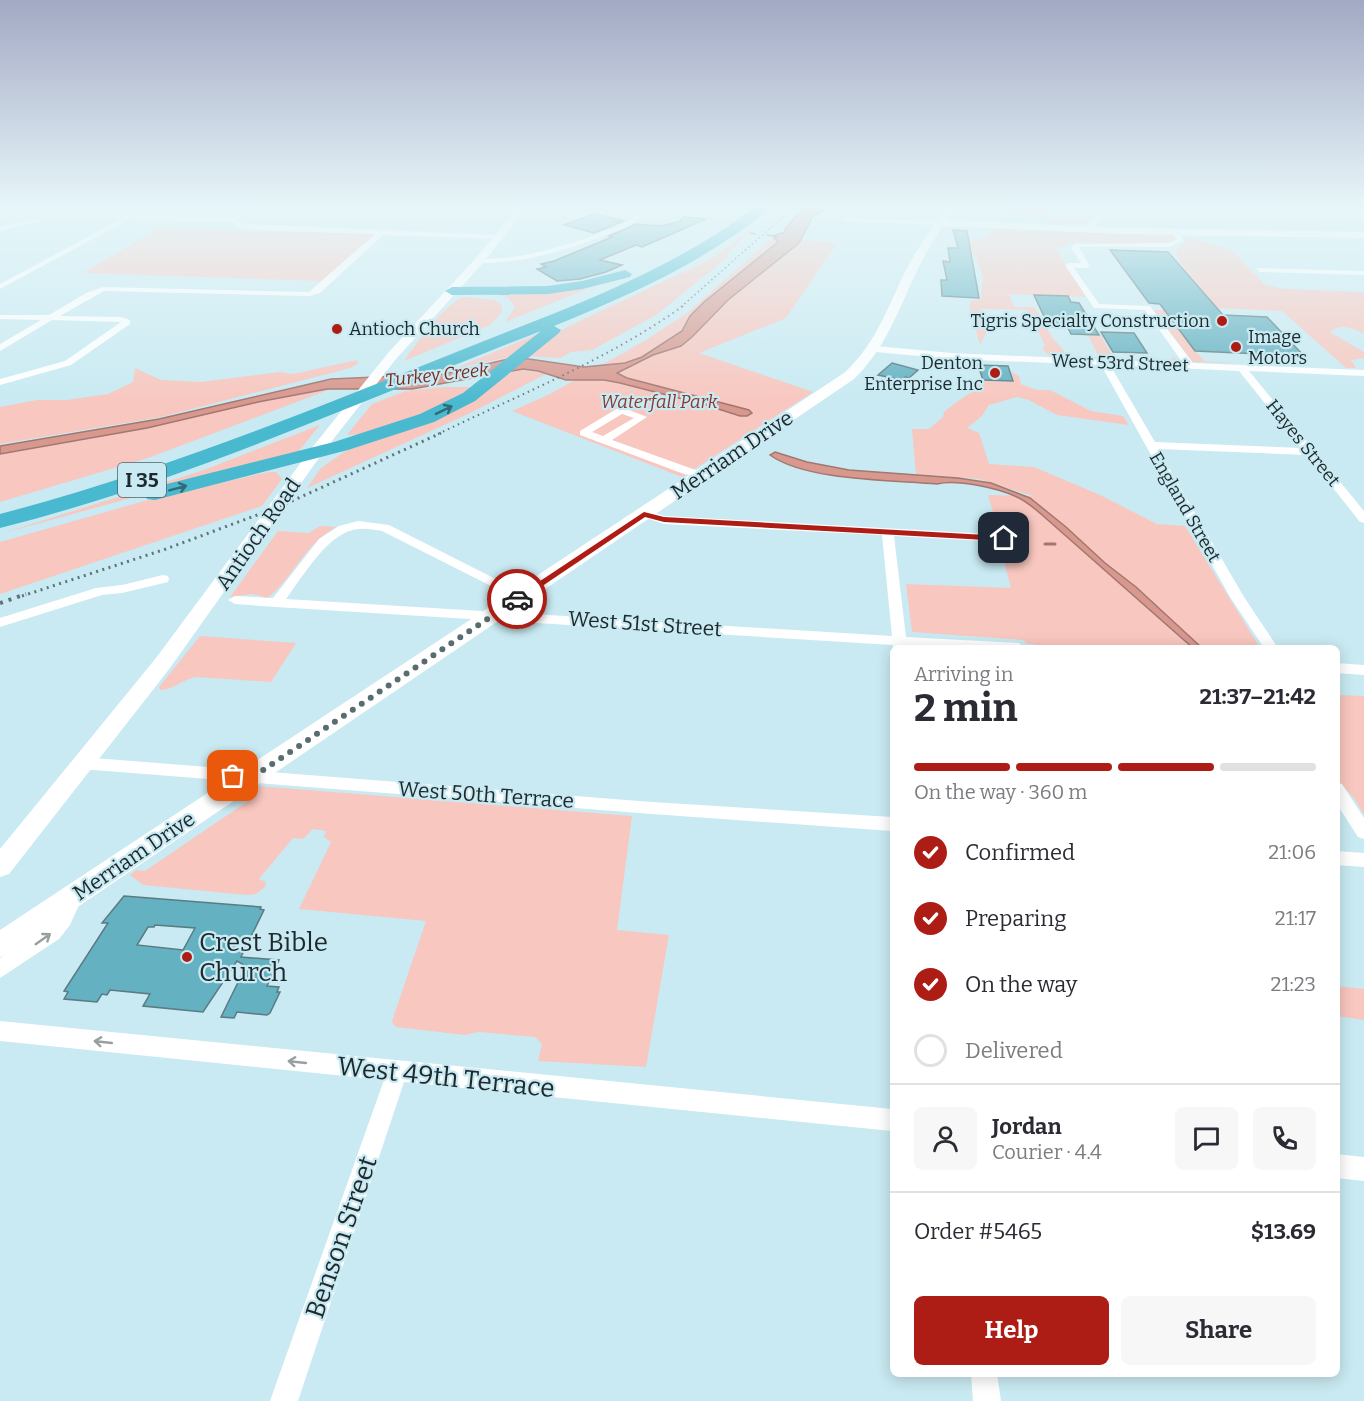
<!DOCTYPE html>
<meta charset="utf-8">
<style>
:root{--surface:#fff;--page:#f7f7f7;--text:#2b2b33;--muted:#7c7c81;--line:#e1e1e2;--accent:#ae1d15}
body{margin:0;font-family:Bitter,serif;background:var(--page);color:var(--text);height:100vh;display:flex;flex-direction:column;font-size:22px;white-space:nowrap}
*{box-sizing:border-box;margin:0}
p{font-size:20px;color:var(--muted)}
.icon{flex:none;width:33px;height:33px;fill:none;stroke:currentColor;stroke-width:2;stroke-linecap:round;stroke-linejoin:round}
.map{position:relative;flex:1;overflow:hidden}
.details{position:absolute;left:890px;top:645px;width:450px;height:732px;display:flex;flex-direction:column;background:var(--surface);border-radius:9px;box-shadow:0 3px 15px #0003}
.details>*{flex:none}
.pin{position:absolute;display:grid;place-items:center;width:51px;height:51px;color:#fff;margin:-26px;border-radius:12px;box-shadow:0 3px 9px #0006}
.courier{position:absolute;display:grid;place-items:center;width:60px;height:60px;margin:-30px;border:4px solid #ae1d15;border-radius:50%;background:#fff;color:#222;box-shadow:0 2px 8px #0007}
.head em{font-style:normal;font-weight:700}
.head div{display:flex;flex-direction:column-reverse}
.head{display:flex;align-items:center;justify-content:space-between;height:102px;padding:0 24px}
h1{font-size:39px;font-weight:700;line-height:45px}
.bar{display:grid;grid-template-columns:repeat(4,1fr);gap:9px 6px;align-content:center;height:72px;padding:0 24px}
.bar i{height:8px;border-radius:4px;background:var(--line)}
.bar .current{background:var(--accent)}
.bar p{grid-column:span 4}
.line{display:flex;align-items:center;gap:15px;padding:0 24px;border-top:2px solid var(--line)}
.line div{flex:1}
.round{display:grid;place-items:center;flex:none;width:63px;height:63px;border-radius:9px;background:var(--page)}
ol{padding:0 24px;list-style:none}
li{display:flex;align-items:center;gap:18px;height:66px}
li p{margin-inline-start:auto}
li .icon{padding:6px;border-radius:50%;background:var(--accent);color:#fff;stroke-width:4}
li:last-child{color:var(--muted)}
li i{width:33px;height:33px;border:3px solid var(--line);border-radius:50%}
.primary-button{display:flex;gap:12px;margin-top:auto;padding:12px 24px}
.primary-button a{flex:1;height:69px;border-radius:9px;background:var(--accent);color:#fff;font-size:24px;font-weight:700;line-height:69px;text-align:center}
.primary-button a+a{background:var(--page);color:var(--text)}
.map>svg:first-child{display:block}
.green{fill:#f8c7bf}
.water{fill:#d9988e;stroke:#a17771;stroke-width:1.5}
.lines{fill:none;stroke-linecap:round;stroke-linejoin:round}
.stream-far1{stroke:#a17771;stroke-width:1.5}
.stream{stroke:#a17771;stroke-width:3}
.building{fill:#63b1c1;stroke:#5c7a81;stroke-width:1.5;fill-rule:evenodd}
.street{fill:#fff;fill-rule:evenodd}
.secondary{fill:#fff;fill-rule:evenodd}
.highway{fill:#49b9cf;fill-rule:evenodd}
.rail-far3{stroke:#5f7378;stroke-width:1.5;stroke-dasharray:1.5 3;stroke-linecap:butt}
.rail-far2{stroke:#5f7378;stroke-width:2;stroke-dasharray:1.5 4;stroke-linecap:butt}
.rail-far1{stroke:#5f7378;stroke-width:3;stroke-dasharray:2 4.5;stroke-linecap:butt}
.rail{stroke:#5f7378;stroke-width:4;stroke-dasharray:3 6;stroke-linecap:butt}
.oneway{stroke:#316a75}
.oneway2{stroke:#999fa0}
.route{fill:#ae1d15}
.done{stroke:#596d71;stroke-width:6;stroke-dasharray:0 10.8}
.poi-dot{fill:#ae1d15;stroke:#c9eaf2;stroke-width:2}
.labels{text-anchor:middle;stroke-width:4.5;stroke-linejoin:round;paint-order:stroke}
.far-poi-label{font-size:18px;fill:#1d292c;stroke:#c9eaf2;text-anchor:end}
.far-street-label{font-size:18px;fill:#1d292c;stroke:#c9eaf2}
.far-water-label{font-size:18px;font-style:italic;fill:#772a21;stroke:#c9eaf2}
.far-park-label{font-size:18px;font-style:italic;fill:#883930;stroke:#c9eaf2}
.shield{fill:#c9eaf2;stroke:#516367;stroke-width:1.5}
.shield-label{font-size:20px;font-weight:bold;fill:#1d292c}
.street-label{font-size:21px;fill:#1d292c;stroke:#c9eaf2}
.near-poi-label{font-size:26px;fill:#1d292c;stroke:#c9eaf2;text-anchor:start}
.near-street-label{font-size:26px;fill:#1d292c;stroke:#c9eaf2}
</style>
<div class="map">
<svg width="1364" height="1401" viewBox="0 0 1364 1401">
<rect width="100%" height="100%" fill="#c9eaf2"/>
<path class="green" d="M1046,207l-2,3 7,7 37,3 -4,7 -36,-1 -2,-6 -34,-6 -7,-6z
M994,227l179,6 4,6 -21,6 -80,-3 -10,2 -2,3h-9l31,50 -77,-3 5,13h20c9,10 11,20 18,30 6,8 9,8 15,19l-16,1 -9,-8 3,-4 -18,-35 -46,-1 7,21 -8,15 -11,-38 2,-6 10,-2 2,-22 -11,-28 -16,-3 8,-4 23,-4z
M160,228l216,6 -54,47 -239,-8z
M750,230h2l-25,24 1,3 -72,58 -64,35 -21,2 -11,6 -35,-2 42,-29 144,-68z
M773,237l64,6 -51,75 -87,35 114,39 -131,85 -170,-66 38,-17 96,-54 41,-27z
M1186,237l46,13 33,35 18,4 81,3v42c-12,-6 -23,-11 -34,-2l34,20v6l-13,2 5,8h-10l-64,-57 -64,-3 -41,-48h4l-6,-8 10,-10z
M607,281l-102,41 10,-15 -7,-9 -8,-3 29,-1z
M464,297l31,3 7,5v7l-12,13 -86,36c12,-17 42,-59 60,-64z
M1157,310h7l40,51 39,2 -51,-1 -39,-51z
M547,330l-37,27 -54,11z
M1084,335l17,1 13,22 58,2 1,-3 7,4 -98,-3 -6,-2 23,1 -10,-20z
M357,360l1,4 -8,4 -189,49 -161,27v-37l37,-7h30l41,-6 25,-12 2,-14 26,12 40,2 79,-10 13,2z
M523,369l23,5 -78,40 -161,74 14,-20 23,-16 163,-80z
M1012,372l7,4 2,8 16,6h13l41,21 32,5 6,9 -72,-10 -28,-15 -12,-3 -28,8 -7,11 -15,12 12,5 10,31 45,3 66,28 57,29 28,2 75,122h-204l-31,-5 -1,-3 -112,-8 -6,-48 105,4 -12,-46 2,-1 -13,-46 45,1 -54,-17 -63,-5 -4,-45h17l14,-12 1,-5c10,-8 20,-16 32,-22l-2,-4 11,-5 28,1z
M444,387h31c-36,19 -87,48 -128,48l25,-31 34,-13z
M331,389l-183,69 -148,44v-48l147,-26 111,-26z
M320,425l-22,27 -298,82 204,-64z
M268,472h8l6,7 -20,27 -262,88v-52l148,-42z
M320,526l16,1c-32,17 -43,52 -71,73l-3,-4 -10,-2 -22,3 48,-66 31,2z
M200,636l96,7 -25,39 -75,-5c-13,2 -23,13 -36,13l-1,-3z
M1336,695l28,1v119l-10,-17 -17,-18z
M258,786l374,30 -15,114 52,5 -23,132 -108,-6 4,-17 -7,-7 -57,-5 -13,3 -69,-8 -4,-5 2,-7 32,-94 -127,-12 32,-67 -7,-5 2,-6 -13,-2 -10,10 -10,-1 -34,41 7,3 -1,5 -9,7 -9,1 -104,-10 -13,-10 6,-5 9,1 103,-70 -4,-3 2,-7z
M1337,986l27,3v31l-27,-4z"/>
<path class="water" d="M808,207h21l-16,9 -14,27 -71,57 -36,37 -11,9 -28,9 -36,18 10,5 122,32 3,3 -5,3h-7l-34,-11 -86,-22 -16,-3h-38l-28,-9 -15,-2 -111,20h-85l-69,13 -111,26 -147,26v-8l159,-27 172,-40 113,-5 64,-15h21l55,8 41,-4 17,-6 40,-26 8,-15 14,-14 74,-60 -5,-6 12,-4v-3l11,-13z
M775,452l32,10 42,8 109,8 33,5 39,15 36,29 39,36 31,24 66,61h-9l-152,-134c-7,-6 -15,-13 -24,-17 -19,-9 -60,-18 -80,-13 -45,-4 -131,-3 -167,-29z"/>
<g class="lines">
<path class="stream-far1" d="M751,233l4,1
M767,235l11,2"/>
<path class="stream" d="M1045,544h10"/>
</g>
<path class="building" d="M594,214l30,7 -30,12 -30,-8z
M683,217l23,2 -64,28 -6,-2 -36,15 22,5 -16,7 -26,7 -23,2 -20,-12 9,-2 -5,-3 13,-3 58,-24 -3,-1 27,-12 26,2 18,-5z
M953,230l14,1 12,67 -37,-2 -1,-16h6l-4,-19 7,1 -2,-14h10z
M1110,250l58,2 55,63 44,2 37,39 -109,-5 -35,-47 -11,-1z
M1034,295l34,1 3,6 8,1 20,32 -28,-1 -3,-6 -19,-1z
M1101,332l33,1 13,20 -34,-1z
M892,363l26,7 -9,8 -4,-1 -4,3 -23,-5z
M978,365l30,1 5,15 -30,-1z
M124,896l137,11 -1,2 4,1 -23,47 38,3 -12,26 12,1 -2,5h3l-10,21 -3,2 -30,-3 -3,6 -13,-1 25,-51 -9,-5 -34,51 -60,-6 7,-12 -40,-4 -3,5 -5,-1 -5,8 -33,-3 4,-7 -4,-1 44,-68h-6zM155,925l40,3 -12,22 -46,-5 11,-18h6z"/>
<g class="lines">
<path class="street" d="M247,207h8l-17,13 4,4 257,11 3,2 -3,2 -116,-4 -63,58 -10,3 -206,-5 -44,25 61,1 9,3v4l-59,41 -71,20v-6l65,-18 56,-39 -69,-2 -52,31v-7l41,-24 -41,-1v-4h49l37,-22 17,-6 206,5 66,-58 -118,-4 -19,-3 -6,-5 -102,-3 -130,70v-5l121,-65 -121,-4v-4l233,7z
M464,207h58l2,2 -3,2z
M1094,207h7l4,5 -15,19 -4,-5 12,-14z
M638,213l5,1c-10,13 -25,17 -40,22 -42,16 -79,27 -124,27l-4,-2 4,-2c43,0 78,-10 118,-25 15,-6 30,-9 41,-21z
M38,218l2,3 -40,10v-4z
M845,218l96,3 3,2 -3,2 -98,-4z
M1170,230l11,4 2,7 -13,6h-91l11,19 -4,2h-12l25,36 51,2 43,57 171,7v6l-115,-5 115,140v12l-4,-1 -53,-67 -149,-6 86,148 34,51h-14l-34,-51 -129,-232 -150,-6 -75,-7 -4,-3 4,-3 75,7 232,10 -38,-53 -51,-2 -29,-43 4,-2h12l-10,-15 3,-4 95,-1 8,-4zM1110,365l129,6 62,77 -146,-6z
M1256,268l108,3v4l-105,-3z
M618,408h6l23,9 -35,23 92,33v4l-20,-3 -104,-39v-4zM622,414l12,4 -31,18 -11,-4z
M644,510l21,6 343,19v6l-4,1 -110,-6 12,101 113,6 7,5 -119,-2v2h-14v-3l-617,-38 -41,-3 -7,-4 7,-4 38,2 46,-59 20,-13 19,-5 31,4 140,71 -2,3h-10l-135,-68c-7,-1 -16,-3 -23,-2 -30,1 -57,49 -73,70l606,37 -10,-101 -218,-11 -24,-8v-4z
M163,575l5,1 1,3 -1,3 -46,11 -20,2 -102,32v-9l96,-30 26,-3z
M1336,663l28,2v10l-28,-2z
M81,757l571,45 240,15v14l-240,-17 -571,-45 -6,-2 -2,-4 2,-4z
M1336,782l6,2 22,34v21l-6,-2 -22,-34z
M1336,851l28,2v14l-28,-2z
M73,890l7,3 2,5 -12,27 -11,14 -59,39v-20c33,-23 48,-28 66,-65z
M0,1021l892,88v22l-488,-49 -106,319h-28l114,-321 -384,-39z
M1336,1154l28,3v24l-28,-3z
M971,1374h26l4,27h-28z"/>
<path class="secondary" d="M518,207h9l-44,56 -87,96 -75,96 -151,213 -161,206 -9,3v-28l156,-191 155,-209 77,-96 87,-94z
M947,207h9l-9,13 177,8 240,4v6l-240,-4 -181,-8c-36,49 -45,111 -89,153l-844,574 -10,4v-27l844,-557c32,-29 43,-65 62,-103 12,-23 26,-43 41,-63z
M1346,207h10l8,6v7z"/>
<path class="highway" d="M755,207h14c-13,15 -32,26 -48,37 -52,34 -109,58 -167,82l7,4 -2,3 -84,68 -41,21 -86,28 -193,50 -8,-1 -3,-5 3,-5 187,-47 86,-28 43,-21 78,-62c-179,69 -354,150 -541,197v-14c156,-41 304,-101 454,-161 106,-43 208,-76 301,-146z
M625,270l7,4 -2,3 -48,12 -34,5 -96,1 -7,-4 7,-4 96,-1 34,-5z"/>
<path class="rail-far3" d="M681,307l113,-100"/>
<path class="rail-far2" d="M438,434c83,-40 171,-75 245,-128"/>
<path class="rail-far1" d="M22,596l144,-47 115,-43 160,-73"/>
<path class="rail" d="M0,603l26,-9"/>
</g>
<defs><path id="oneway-shaft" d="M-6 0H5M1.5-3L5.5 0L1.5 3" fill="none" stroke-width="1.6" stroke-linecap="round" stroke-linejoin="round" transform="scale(1.5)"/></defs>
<g class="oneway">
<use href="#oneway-shaft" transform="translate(444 410) rotate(-26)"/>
<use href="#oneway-shaft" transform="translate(178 488) rotate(-15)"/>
</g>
<g class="oneway2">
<use href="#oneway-shaft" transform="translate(43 939) rotate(-35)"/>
<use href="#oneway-shaft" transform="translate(103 1042) rotate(-174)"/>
<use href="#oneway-shaft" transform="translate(297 1062) rotate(-174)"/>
</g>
<linearGradient id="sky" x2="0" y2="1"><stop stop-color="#a2a9c4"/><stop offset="0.51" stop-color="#e7f6f9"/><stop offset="1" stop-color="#e7f6f9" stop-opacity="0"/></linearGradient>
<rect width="1364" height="403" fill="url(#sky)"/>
<path class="route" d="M644,512l20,5 340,19 4,2 -4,3 -340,-19 -19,-5 -125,84 -7,-2z"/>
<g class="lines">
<path class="done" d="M233,776l20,1 264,-178"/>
</g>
<g class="poi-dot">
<circle cx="1222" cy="321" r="6"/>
<circle cx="337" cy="329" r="6"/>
<circle cx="1236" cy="347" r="6"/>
<circle cx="995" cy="373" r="6"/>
<circle cx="187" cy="957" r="6"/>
</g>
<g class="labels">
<g class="far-poi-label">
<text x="1210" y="327">Tigris Specialty Construction</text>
<text x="349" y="335" text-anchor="start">Antioch Church</text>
<text x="1248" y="343" text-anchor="start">Image<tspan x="1248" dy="21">Motors</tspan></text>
<text x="983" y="369">Denton<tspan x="983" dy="21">Enterprise Inc</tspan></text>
</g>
<g class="far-street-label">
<text transform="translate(1120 363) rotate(2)" y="6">West 53rd Street</text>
<text transform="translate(1303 443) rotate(51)" y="6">Hayes Street</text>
<text transform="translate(1185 507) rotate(60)" y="6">England Street</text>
</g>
<g class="far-water-label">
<text transform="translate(437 375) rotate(-6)" y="6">Turkey Creek</text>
</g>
<g class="far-park-label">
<text x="659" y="408">Waterfall Park</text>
</g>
<rect class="shield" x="118" y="463" width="48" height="34" rx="4.5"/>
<g class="shield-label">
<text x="142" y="487">I 35</text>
</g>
<g class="street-label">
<text transform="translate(732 455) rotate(-34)" y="7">Merriam Drive</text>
<text transform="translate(258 534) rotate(-55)" y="7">Antioch Road</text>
<text transform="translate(645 624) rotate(4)" y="7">West 51st Street</text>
<text transform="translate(486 795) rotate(4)" y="7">West 50th Terrace</text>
<text transform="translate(134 856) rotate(-34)" y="7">Merriam Drive</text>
</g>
<g class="near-poi-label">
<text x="199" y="951">Crest Bible<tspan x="199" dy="30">Church</tspan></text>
</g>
<g class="near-street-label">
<text transform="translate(446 1077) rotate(6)" y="9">West 49th Terrace</text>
<text transform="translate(341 1237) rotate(-71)" y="9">Benson Street</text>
</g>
</g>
</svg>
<div class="pin" style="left:233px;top:776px;background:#ea580c"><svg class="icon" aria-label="bag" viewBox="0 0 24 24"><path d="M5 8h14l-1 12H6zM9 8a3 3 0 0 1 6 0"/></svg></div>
<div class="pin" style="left:1004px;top:538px;background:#1f2937"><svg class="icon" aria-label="home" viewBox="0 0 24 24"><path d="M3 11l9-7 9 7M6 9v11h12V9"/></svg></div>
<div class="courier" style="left:517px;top:599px"><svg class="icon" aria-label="car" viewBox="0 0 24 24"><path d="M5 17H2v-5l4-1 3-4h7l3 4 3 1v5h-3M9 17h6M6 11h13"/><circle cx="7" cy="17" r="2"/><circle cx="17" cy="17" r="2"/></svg></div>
<section class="details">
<div class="head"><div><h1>2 min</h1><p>Arriving in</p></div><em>21:37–21:42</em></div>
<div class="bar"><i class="current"></i><i class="current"></i><i class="current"></i><i></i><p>On the way · 360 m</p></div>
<ol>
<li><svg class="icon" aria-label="check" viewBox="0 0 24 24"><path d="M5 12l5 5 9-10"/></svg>Confirmed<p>21:06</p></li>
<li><svg class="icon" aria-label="check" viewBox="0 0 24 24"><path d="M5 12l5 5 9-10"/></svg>Preparing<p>21:17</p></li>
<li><svg class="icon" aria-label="check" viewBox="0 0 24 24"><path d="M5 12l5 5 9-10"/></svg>On the way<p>21:23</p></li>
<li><i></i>Delivered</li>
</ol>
<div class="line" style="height:108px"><a class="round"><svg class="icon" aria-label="person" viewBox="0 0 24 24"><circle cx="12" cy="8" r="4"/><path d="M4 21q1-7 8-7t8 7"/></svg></a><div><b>Jordan</b><p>Courier · 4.4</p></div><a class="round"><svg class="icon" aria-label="chat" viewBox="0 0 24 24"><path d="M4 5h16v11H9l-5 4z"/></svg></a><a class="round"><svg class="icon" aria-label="phone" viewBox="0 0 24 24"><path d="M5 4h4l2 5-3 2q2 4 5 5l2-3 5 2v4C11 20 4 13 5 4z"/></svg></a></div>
<div class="line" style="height:78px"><div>Order #5465</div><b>$13.69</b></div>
<div class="primary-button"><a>Help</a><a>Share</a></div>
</section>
</div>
